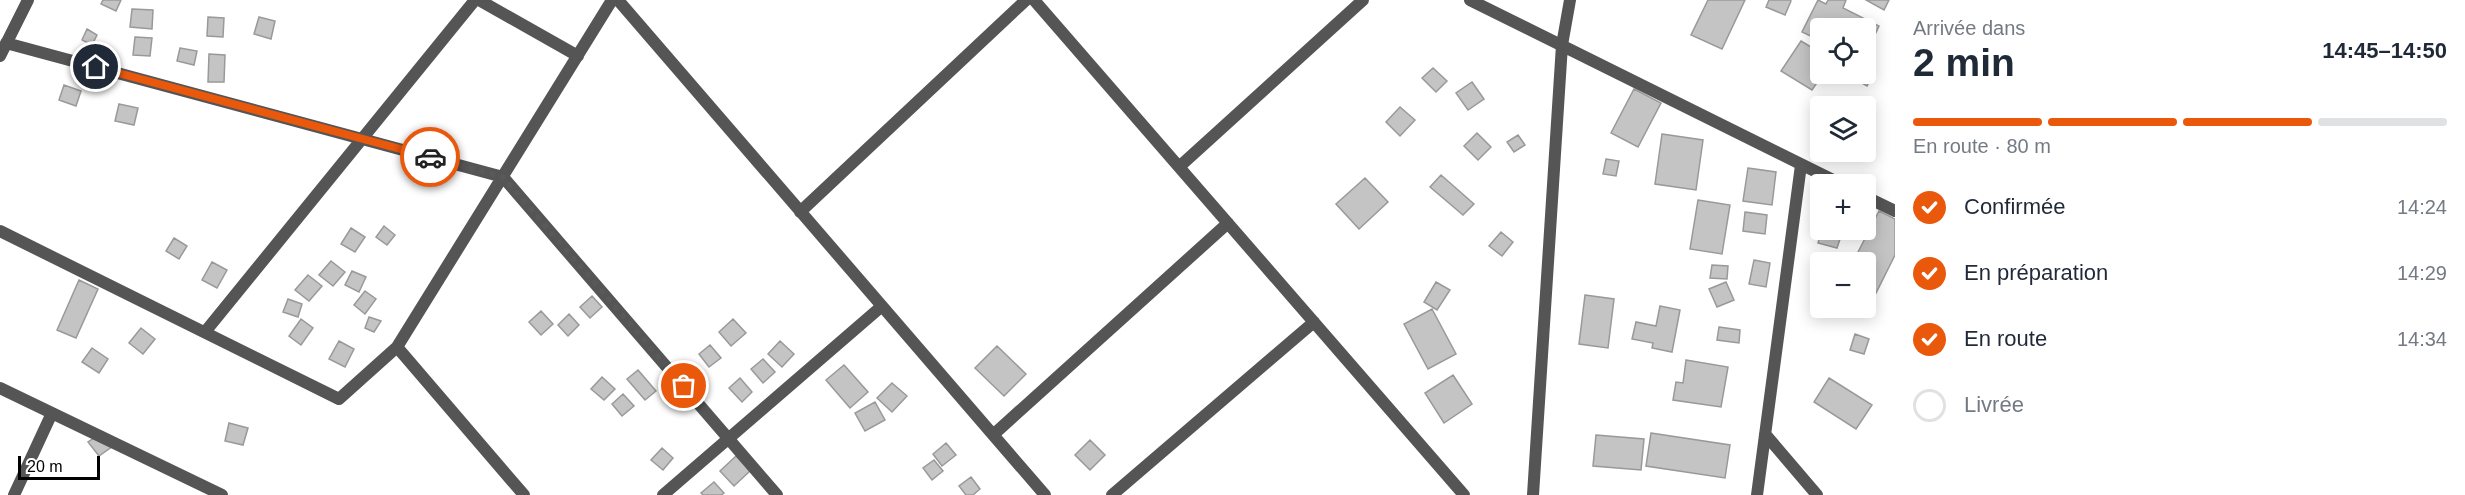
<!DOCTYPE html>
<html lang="fr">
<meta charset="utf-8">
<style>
:root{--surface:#fff;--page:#f6f6f7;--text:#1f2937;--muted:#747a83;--line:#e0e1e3;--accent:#ea580c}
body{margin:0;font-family:Helvetica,sans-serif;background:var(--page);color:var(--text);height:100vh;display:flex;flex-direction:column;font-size:22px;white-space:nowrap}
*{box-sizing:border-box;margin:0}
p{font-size:20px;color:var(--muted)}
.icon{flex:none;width:33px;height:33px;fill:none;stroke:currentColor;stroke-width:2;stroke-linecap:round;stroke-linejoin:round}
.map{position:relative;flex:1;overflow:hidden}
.sheet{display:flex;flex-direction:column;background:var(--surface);width:570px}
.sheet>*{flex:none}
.controls{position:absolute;left:1810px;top:18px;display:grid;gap:12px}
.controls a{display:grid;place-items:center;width:66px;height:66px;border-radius:6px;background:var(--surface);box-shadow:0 3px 15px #0003;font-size:30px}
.scale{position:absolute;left:18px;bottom:15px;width:82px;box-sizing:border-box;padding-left:6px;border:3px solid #000;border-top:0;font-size:16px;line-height:21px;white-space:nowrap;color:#000;-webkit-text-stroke:4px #fff;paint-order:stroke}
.pin{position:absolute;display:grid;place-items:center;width:51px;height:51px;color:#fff;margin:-26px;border:3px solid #fff;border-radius:50%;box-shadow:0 2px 6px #0007}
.courier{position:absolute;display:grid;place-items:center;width:60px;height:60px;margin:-30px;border:4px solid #ea580c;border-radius:50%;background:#fff;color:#222;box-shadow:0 2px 8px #0007}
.headline em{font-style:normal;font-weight:600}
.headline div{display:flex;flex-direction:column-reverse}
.headline{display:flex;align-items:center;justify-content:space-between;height:102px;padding:0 18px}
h1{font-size:39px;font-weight:600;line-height:45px}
.bar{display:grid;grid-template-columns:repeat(4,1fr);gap:9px 6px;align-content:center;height:72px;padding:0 18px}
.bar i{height:8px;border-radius:4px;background:var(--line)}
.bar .active{background:var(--accent)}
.bar p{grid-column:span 4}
ol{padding:0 18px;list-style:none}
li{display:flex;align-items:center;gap:18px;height:66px}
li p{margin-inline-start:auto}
li .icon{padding:6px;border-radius:50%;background:var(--accent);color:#fff;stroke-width:4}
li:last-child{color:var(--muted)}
li i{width:33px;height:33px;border:3px solid var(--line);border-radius:50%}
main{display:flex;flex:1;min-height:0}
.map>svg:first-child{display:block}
.building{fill:#c4c4c4;stroke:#999;stroke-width:1.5}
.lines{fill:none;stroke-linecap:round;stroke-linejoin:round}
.street{stroke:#555;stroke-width:12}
.done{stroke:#595959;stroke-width:6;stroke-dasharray:0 10.8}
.route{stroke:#ea580c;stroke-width:8}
</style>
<main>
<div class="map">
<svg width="1895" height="495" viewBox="0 0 1895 495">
<rect width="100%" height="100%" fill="#fff"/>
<path class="building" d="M103,0h18l-5,11 -15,-7z
M1708,0h37l-23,49 -31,-14z
M1769,0h21l1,1 -6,14 -19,-8z
M1818,0l8,4 2,-4h18l-3,8 36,18 -13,28v-26h-45v13l-19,-9z
M1866,0h23l-5,10z
M132,9l21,1 -1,19 -22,-2z
M208,17l16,1 -1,19 -16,-1z
M259,17l16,4 -4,18 -17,-5z
M87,29l10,6 -5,10 -10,-5z
M135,37l17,1 -2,18 -17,-1z
M1801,41l20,12v21h2l-11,16 -31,-19z
M180,48l17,3 -3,14 -17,-4z
M209,54l16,1 -1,27h-16z
M1433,68l14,13 -11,11 -14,-14z
M1866,68l8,5 -7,13 -12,-7 4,-5h7z
M1472,82l12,17 -16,11 -12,-17z
M64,85l17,6 -5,15 -17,-6z
M1634,89l27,14 -23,44 -27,-14z
M119,104l19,4 -4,17 -19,-4z
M1400,107l15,13 -15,16 -14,-14z
M1477,133l14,14 -13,13 -14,-14z
M1662,134l41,6 -7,50 -41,-6z
M1518,135l7,10 -11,7 -7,-10z
M1606,159l13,2 -3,15 -13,-2z
M1748,168l28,4 -4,33 -29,-4z
M1441,175l33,29 -11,11 -33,-28z
M1365,178l23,24 -29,27 -23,-25z
M1698,200l32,5 -8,49 -32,-5z
M1879,211l16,8v36l-30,60 -15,-7h16v-46h-13z
M1745,212l22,3 -2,19 -22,-3z
M384,226l11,9 -8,10 -11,-8z
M351,228l14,9 -10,15 -14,-8z
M1822,230l20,3 -5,15 -19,-5z
M1501,232l12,10 -11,14 -13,-10z
M174,238l13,8 -8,13 -13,-8z
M1754,260l16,3 -4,24 -17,-3z
M331,261l14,11 -12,14 -14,-11z
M212,262l15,8 -10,18 -15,-8z
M1712,265l16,1 -1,13 -17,-1z
M352,271l14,6 -7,15 -14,-7z
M308,275l14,11 -13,15 -14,-11z
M79,280l19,9 -22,49 -19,-8z
M1436,282l14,8 -13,20 -13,-8z
M1726,282l8,18 -17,7 -8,-18z
M365,291l11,8 -11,15 -11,-9z
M1585,295l29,4 -6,49 -29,-4z
M592,296l10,11 -12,11 -10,-11z
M288,299l14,5 -4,13 -15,-5z
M1660,306l20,4 -8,42 -20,-4 1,-5 -21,-4 4,-17 20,4z
M1432,309l24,45 -28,15 -24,-45z
M541,311l12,13 -12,11 -12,-13z
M569,314l10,11 -11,11 -10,-11z
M369,317l12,4 -7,11 -9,-4z
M301,319l12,9 -12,17 -12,-9z
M733,319l13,14 -15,13 -12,-14z
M1719,327l21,3 -1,13 -22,-3z
M141,328l14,11 -12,15 -14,-11z
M1855,334l14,5 -5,15 -14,-4z
M339,341l15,8 -9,18 -16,-8z
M780,341l14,13 -12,13 -14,-13z
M710,345l11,13 -12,9 -10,-13z
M997,346l29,28 -22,22 -29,-28z
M92,348l16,11 -9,14 -17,-11z
M763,359l12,13 -12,11 -12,-14z
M1686,360l42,7 -7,40 -48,-7 3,-18 7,1z
M844,365l24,27 -18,16 -24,-28z
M638,370l18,21 -11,9 -18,-21z
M1453,375l19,29 -28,19 -19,-30z
M602,377l13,12 -11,11 -13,-11z
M740,378l12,14 -10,10 -13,-14z
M1829,378l43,27 -16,24 -42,-27z
M892,383l15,13 -15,16 -15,-14z
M623,394l11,12 -12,10 -10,-12z
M875,402l10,18 -20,11 -10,-18z
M229,423l19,5 -5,17 -18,-4z
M103,432l10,14 -14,10 -11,-14z
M1651,433l79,12 -5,33 -79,-12z
M1596,435l48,4 -3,31 -48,-4z
M1090,440l15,15 -15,15 -15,-15z
M946,443l10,12 -14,11 -9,-12z
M662,448l11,10 -10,12 -12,-10z
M736,456l14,15 -16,15 -14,-15z
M934,460l9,11 -11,9 -9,-12z
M971,477l9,12 -7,6h-7l-7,-9z
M714,482l10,11 -3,2h-18l-2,-2z"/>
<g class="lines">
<path class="street" d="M479,0l99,56
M618,0l427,495
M1034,0l430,495
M1470,0l371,184
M6,43l497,134 274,318
M0,56l28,-56
M1179,167l184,-167
M1866,197l29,14
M800,212l226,-212
M0,231l339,168 58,-52 215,-347
M205,332l270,-332
M397,347l127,148
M0,388l222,107
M1765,434l52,61
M993,435l235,-212
M14,495l38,-82
M663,495l219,-189
M1112,495l202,-173
M1533,495l29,-450 8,-45
M1757,495l44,-330"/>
</g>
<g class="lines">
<path class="done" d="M430,157l73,20 181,209"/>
<path class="route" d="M96,67l334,90"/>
</g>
</svg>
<div class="controls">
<a><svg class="icon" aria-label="locate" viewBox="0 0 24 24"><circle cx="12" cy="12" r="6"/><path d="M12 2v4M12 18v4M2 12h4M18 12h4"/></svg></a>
<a><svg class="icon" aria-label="layers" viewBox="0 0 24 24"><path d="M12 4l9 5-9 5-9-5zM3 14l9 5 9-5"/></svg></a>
<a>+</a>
<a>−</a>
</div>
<div class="scale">20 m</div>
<div class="pin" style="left:684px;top:386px;background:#ea580c"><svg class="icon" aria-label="bag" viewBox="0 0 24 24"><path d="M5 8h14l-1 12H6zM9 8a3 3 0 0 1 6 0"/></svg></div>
<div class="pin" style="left:96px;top:67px;background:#1f2937"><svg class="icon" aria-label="home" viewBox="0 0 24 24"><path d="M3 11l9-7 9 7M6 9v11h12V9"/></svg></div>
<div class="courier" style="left:430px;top:157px"><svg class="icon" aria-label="car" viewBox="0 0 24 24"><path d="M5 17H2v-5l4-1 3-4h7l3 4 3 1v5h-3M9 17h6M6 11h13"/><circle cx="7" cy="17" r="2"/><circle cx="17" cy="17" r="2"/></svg></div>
</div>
<section class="sheet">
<div class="headline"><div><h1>2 min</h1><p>Arrivée dans</p></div><em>14:45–14:50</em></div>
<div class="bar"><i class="active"></i><i class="active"></i><i class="active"></i><i></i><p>En route · 80 m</p></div>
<ol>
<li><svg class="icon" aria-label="check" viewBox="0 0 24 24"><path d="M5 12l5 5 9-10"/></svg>Confirmée<p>14:24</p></li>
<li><svg class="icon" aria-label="check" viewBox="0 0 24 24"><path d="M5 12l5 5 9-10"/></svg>En préparation<p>14:29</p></li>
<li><svg class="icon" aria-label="check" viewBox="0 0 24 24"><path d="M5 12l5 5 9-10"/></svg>En route<p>14:34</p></li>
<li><i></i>Livrée</li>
</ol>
</section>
</main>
